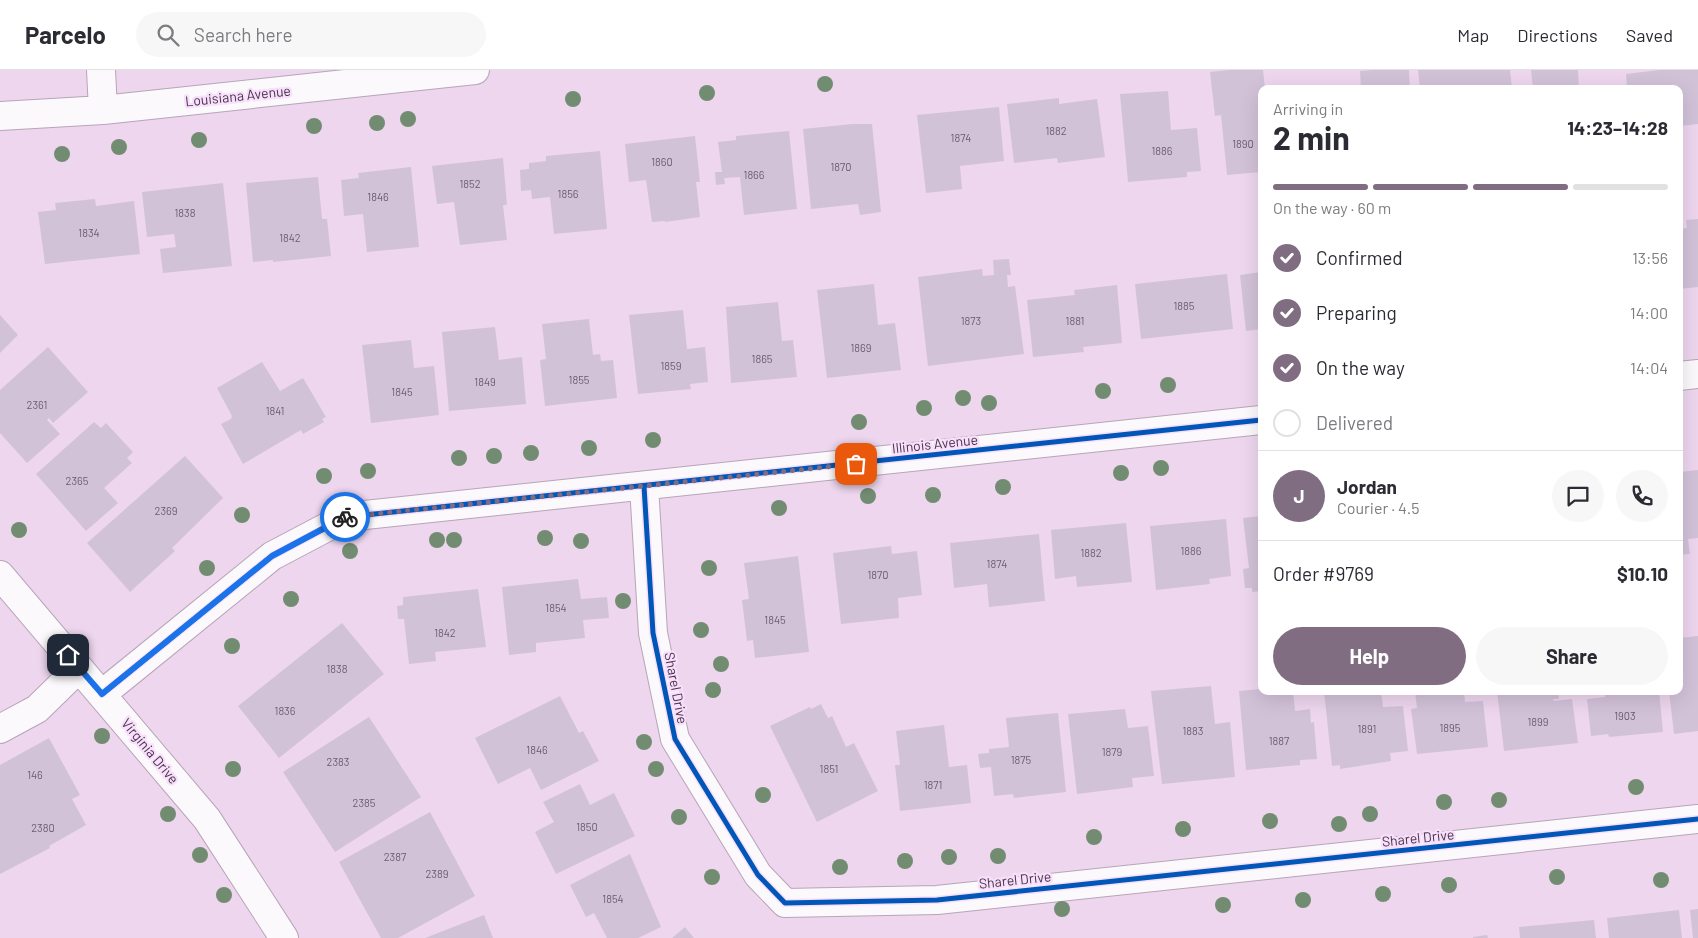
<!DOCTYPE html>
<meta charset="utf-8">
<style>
:root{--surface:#fff;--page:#f7f7f7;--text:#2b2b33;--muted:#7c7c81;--line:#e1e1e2;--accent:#806d82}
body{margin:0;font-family:Barlow,sans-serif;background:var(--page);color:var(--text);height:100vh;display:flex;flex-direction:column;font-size:19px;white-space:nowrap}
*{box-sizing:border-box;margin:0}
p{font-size:16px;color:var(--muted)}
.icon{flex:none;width:28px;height:28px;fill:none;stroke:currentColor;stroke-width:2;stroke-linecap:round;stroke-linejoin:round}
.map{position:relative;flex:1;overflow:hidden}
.drawer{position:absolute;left:1258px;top:15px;width:425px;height:610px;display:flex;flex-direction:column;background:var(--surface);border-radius:10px;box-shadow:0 5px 20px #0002}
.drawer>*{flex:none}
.pin{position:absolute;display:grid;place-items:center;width:42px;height:42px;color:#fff;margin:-21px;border-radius:10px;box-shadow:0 2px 8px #0006}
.courier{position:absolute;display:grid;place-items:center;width:50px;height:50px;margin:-25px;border:4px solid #1a73e8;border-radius:50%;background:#fff;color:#222;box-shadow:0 1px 6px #0007}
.head em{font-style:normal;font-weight:700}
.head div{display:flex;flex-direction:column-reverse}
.head{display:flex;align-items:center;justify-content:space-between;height:85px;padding:0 15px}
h1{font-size:32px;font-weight:700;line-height:38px}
.bar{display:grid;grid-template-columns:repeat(4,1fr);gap:8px 5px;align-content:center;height:60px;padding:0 15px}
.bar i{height:6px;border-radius:4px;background:var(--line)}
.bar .current{background:var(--accent)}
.bar p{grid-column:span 4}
.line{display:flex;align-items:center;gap:12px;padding:0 15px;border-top:1px solid var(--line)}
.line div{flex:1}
.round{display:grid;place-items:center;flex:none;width:52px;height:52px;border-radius:26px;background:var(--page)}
ol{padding:0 15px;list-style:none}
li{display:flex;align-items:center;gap:15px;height:55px}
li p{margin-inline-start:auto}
li .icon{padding:5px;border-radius:50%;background:var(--accent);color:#fff;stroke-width:4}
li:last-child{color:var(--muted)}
li i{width:28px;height:28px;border:2px solid var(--line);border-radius:50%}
.primary-button{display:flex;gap:10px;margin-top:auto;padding:10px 15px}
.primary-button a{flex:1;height:58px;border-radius:30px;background:var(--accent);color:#fff;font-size:20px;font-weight:700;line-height:58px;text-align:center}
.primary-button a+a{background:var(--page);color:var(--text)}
header{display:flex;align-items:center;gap:30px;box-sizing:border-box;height:70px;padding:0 25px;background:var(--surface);border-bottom:1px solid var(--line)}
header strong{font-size:24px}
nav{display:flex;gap:28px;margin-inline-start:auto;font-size:18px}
.search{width:350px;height:45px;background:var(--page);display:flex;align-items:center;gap:12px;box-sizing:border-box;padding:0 18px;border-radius:28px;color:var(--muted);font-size:19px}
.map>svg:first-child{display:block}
.building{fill:#d2c2d8}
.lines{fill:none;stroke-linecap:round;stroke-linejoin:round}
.minor-casing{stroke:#b7a5b8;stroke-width:30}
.minor{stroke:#fcf9fc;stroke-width:28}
.cycleway-casing{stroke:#f8dffb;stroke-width:8}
.cycleway{stroke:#0057b8;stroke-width:5}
.tree{fill:#728c72}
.done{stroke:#806d82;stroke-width:5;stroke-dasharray:0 9}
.route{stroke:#1a73e8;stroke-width:6}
.labels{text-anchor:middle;stroke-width:4.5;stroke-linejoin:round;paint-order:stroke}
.number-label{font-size:11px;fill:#6d5c70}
.street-label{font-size:14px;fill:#463548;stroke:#f8dffb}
</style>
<header>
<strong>Parcelo</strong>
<div class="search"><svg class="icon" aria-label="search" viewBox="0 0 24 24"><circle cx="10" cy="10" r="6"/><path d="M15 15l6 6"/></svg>Search here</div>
<nav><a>Map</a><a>Directions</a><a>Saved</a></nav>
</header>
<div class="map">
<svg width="1698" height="868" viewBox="0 0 1698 868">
<rect width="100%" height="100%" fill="#edd6ee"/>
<path class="building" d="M1229,0h34l2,19h-4v83l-34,3 -6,-60 -6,1 -5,-44z
M1373,0h36l1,19h-49l-1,-18z
M1418,0h92l2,19h-92z
M1531,0h47l1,19h-46z
M1659,0h39v54l-19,2v-37h-52l-1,-15z
M1606,16v3h-18v-2z
M1168,21l3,39 26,-2 4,43 -14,1v5l-59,5 -8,-88z
M1059,28v6l38,-5 8,58 -47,6 -1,-5 -43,5 -7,-59z
M999,37l5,54 -44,5 2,23 -36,4 -9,-78z
M852,54h20l9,88 -21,3 -2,-11 -47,5 -8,-80z
M789,61l8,78 -53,6 -4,-38 -16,1 1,6 -9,1 -1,-13h7l-4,-30 18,-2v-4z
M695,66l5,46h-4l4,35 -35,5v-1l-13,1 -6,-42 -17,2 -4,-38z
M600,81l7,78 -53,5 -4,-37 -18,2 -1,-9 -10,1 -1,-21 9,-1v-6l17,-2v-5z
M503,88l4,47h-4l4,35 -47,5 -6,-43 -17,2 -5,-38z
M411,97l8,80 -52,5 -4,-38 -19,2 -3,-36 18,-2 -1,-5z
M318,107l4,42h5l4,37 -58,6v-2l-20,2 -7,-79z
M223,113l9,83 -69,7 -3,-24 16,-2 -2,-13 -27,3 -5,-45z
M95,129l1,7 38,-5 6,53 -95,10 -7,-52 18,-2 -1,-7z
M1698,149v68l-19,2v-60l8,-1 -1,-8z
M1009,189l2,16h-4l1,12 7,-1 9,68 -96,12 -10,-89 64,-8 1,7 11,-1 -1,-15z
M1261,202v57l-15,2 -6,-56z
M1227,204l6,55 -92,10 -6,-55z
M874,214l4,41 17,-2 6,47 -74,8 -10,-88z
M1117,215l5,58 -39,4 1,5 -51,5 -6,-57 48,-5 -1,-5z
M778,232l4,39 11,-1 4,37 -66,6 -5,-76z
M683,240l4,39 18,-2 3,35 -18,2 1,5 -53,5 -9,-79z
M0,245l18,20 -18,18z
M589,249l4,36 7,-1 1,7 12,-1 4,38 -72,8 -5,-46 6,-1 -4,-35z
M495,257l4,33 23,-3 4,47 -77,7 -7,-79z
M411,270l3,28 20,-2 5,49 -68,8 -9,-78z
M48,277l40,45 -35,31 -4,-5 -2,2 13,14 -33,29 -27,-30v-43z
M262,292l18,29 23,-13 23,39 -4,2 2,3 -21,12 -2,-4 -58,34 -22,-40 10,-5 1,-3 -15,-28z
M94,352l7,6 5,-5 27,29 -6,6 5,5 -28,25 14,15 -32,28 -50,-57z
M185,386l38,42 -51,50 3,3 -45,41 -43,-49z
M1698,400v68l-10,1 2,15 -11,1v-83z
M1261,446v75l-9,1v-4h-7l-2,-19 6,-1 -6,-50z
M1226,449l5,57 -22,3 1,5 -54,6 -6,-64z
M1126,453l6,59 -55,5 -1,-11 -21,3 -4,-49z
M1039,464l6,67 -56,6 -2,-23 -33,4 -4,-45z
M891,476l1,8 25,-3 5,44 -24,3 1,20 -58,6 -8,-71z
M798,486l11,96 -54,6 -2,-18 -6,1 -5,-41 7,-1 -5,-36z
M578,509l3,20 26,-2 2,21 -26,2 2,18 -49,5v9l-27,3 -7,-68z
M478,519l8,58 -51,5 1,9 -27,3 -5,-45h-6l-1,-13 6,-1v-8z
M342,553l42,51 -105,84 -41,-52z
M1698,566v95l-24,3 -5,-43h10v-53z
M1211,616l4,38 15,-2 5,55 -73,7 -11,-93z
M1261,619v2h32l2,20 15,-2 1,14 3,-1 3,37 -17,1v5l-54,5 -7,-79z
M1324,621h57l2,16 20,-1 5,45 -18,2 1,8 -51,8v-4l-8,1z
M1415,621h49l1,11 18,-1 5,46 -71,7 -6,-45 6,-1z
M1497,621h61l1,8h-6l1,2 18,-2 6,44 -74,8z
M1605,621h54l4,41 -54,5 -1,-3 -17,2 -4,-37 18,-2z
M560,626l19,37 4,-2 16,30 -58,29 -11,-22 -32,16 -23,-46z
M821,634l7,14 4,-2 14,31 8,-4 24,48 -61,31 -47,-96 40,-19 1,2z
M1125,639l3,19 20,-2 6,50 -22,2 1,9 -56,7 -9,-80z
M1058,643l8,79 -52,6 -1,-4 -19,2 -3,-29 -11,1 -2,-14 11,-1v-4l20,-2 -3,-29z
M369,647l52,80 -86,55 -52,-80z
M944,655l5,42 18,-2 4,38 -71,8 -5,-46h5l-4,-34z
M49,668l31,57 -8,4 14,26 -37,21 1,2 -50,26v-109z
M580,714l10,21 24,-12 21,43 -79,38 -21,-42 19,-10 -11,-20z
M430,742l45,84 -77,42h-17l-42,-76z
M630,784l31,73 -23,11h-31l-13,-25 -8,4 -16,-32z
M1698,839v29h-5l-3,-28z
M1679,840l3,28h-73l-2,-20z
M484,845l9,23h-68z
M1594,850l2,18h-76l-1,-11z
M685,857l9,11h-22z
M1487,865l1,3h-15v-1z"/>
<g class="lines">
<defs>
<path id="minor" d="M101,0l2,40
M0,46l103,-6 372,-40
M1679,306l19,-2
M644,416l9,147 22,106 83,136 27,28 152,-3 761,-81
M0,505l207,244 77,119
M102,624l170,-138 74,-39 915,-97
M0,659l37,-20 42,-41"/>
</defs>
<use href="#minor" class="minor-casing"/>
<use href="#minor" class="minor"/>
<defs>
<path id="cycleway" d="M644,416l9,147 22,106 83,136 27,28 152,-3 761,-81
M102,624l170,-138 74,-39 915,-97"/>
</defs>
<use href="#cycleway" class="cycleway-casing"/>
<use href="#cycleway" class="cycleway"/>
</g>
<g class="tree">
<circle cx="825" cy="14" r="8"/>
<circle cx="707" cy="23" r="8"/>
<circle cx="573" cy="29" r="8"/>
<circle cx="408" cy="49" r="8"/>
<circle cx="377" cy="53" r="8"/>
<circle cx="314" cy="56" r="8"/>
<circle cx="199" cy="70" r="8"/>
<circle cx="119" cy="77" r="8"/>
<circle cx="62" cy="84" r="8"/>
<circle cx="1168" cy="315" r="8"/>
<circle cx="1103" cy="321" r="8"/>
<circle cx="963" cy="328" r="8"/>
<circle cx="989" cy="333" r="8"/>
<circle cx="924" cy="338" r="8"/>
<circle cx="859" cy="352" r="8"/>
<circle cx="653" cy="370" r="8"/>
<circle cx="589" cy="378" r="8"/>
<circle cx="531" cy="383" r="8"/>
<circle cx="494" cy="386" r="8"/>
<circle cx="459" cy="388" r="8"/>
<circle cx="1161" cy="398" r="8"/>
<circle cx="368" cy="401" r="8"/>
<circle cx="1121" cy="403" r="8"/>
<circle cx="324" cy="406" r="8"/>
<circle cx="1003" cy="417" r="8"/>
<circle cx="933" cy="425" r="8"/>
<circle cx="868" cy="426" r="8"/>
<circle cx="779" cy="438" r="8"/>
<circle cx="242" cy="445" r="8"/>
<circle cx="19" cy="460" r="8"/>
<circle cx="545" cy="468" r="8"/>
<circle cx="437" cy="470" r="8"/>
<circle cx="454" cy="470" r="8"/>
<circle cx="581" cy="471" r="8"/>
<circle cx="350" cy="481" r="8"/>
<circle cx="207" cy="498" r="8"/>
<circle cx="709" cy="498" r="8"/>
<circle cx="291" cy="529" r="8"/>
<circle cx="623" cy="531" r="8"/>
<circle cx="701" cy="560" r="8"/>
<circle cx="232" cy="576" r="8"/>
<circle cx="721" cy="594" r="8"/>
<circle cx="713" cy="620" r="8"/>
<circle cx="102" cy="666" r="8"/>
<circle cx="644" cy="672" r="8"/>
<circle cx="233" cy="699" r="8"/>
<circle cx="656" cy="699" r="8"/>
<circle cx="1636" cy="717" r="8"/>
<circle cx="763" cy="725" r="8"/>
<circle cx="1499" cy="730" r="8"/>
<circle cx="1444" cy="732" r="8"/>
<circle cx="168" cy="744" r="8"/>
<circle cx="1370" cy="744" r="8"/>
<circle cx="679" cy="747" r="8"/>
<circle cx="1270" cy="751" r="8"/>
<circle cx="1339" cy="754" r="8"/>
<circle cx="1183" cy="759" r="8"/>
<circle cx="1094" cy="767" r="8"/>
<circle cx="200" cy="785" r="8"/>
<circle cx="998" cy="786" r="8"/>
<circle cx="949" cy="787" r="8"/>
<circle cx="905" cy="791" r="8"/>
<circle cx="840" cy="797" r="8"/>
<circle cx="712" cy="807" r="8"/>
<circle cx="1557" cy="807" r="8"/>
<circle cx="1661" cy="810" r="8"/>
<circle cx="1449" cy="815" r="8"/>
<circle cx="1383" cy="824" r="8"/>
<circle cx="224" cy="825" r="8"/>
<circle cx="1303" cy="830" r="8"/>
<circle cx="1223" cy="835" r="8"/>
<circle cx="1062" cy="839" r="8"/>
</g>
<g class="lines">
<path class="done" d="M345,447l511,-53"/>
<path class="route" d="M68,585l34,39 170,-138 73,-39"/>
</g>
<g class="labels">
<g class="number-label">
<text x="1056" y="65">1882</text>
<text x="961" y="72">1874</text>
<text x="1243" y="78">1890</text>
<text x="1162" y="85">1886</text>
<text x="662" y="96">1860</text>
<text x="841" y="101">1870</text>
<text x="754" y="109">1866</text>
<text x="470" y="118">1852</text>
<text x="568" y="128">1856</text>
<text x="378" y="131">1846</text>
<text x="185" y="147">1838</text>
<text x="89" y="167">1834</text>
<text x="290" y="172">1842</text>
<text x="1184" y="240">1885</text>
<text x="971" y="255">1873</text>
<text x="1075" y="255">1881</text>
<text x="861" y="282">1869</text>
<text x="762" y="293">1865</text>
<text x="671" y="300">1859</text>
<text x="579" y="314">1855</text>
<text x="485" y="316">1849</text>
<text x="402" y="326">1845</text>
<text x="37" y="339">2361</text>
<text x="275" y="345">1841</text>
<text x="77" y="415">2365</text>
<text x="166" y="445">2369</text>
<text x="1191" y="485">1886</text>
<text x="1091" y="487">1882</text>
<text x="997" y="498">1874</text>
<text x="878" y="509">1870</text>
<text x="556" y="542">1854</text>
<text x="775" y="554">1845</text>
<text x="445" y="567">1842</text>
<text x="337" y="603">1838</text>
<text x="285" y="645">1836</text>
<text x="1625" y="650">1903</text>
<text x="1538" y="656">1899</text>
<text x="1450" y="662">1895</text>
<text x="1367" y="663">1891</text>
<text x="1193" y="665">1883</text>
<text x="1279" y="675">1887</text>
<text x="537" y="684">1846</text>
<text x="1112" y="686">1879</text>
<text x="1021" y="694">1875</text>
<text x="338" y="696">2383</text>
<text x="829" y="703">1851</text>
<text x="35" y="709">146</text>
<text x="933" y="719">1871</text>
<text x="364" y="737">2385</text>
<text x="587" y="761">1850</text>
<text x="43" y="762">2380</text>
<text x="395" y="791">2387</text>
<text x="437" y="808">2389</text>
<text x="613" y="833">1854</text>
</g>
<g class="street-label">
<text transform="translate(238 26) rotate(-6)" y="5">Louisiana Avenue</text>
<text transform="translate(935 374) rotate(-6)" y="5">Illinois Avenue</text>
<text transform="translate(676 618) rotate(79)" y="5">Sharel Drive</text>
<text transform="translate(150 681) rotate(50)" y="5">Virginia Drive</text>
<text transform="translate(1418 768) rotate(-6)" y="5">Sharel Drive</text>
<text transform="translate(1015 810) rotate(-6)" y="5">Sharel Drive</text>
</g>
</g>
</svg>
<div class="pin" style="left:856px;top:394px;background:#ea580c"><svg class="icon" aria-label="bag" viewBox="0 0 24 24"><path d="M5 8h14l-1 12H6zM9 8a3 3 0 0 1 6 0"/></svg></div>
<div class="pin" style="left:68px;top:585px;background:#1f2937"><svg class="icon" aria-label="home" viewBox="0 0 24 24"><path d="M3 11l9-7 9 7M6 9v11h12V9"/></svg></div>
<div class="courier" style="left:345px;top:447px"><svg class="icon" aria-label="bike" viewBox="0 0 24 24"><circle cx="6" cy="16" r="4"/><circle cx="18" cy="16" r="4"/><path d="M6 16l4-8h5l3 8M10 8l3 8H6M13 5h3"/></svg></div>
<section class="drawer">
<div class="head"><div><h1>2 min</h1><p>Arriving in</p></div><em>14:23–14:28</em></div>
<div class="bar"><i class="current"></i><i class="current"></i><i class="current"></i><i></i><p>On the way · 60 m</p></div>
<ol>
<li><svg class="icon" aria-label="check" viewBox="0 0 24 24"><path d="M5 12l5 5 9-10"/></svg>Confirmed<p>13:56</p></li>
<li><svg class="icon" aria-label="check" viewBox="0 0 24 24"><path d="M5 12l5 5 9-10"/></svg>Preparing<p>14:00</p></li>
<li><svg class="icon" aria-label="check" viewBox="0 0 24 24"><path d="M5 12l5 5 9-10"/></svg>On the way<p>14:04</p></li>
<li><i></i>Delivered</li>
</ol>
<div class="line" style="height:90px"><b class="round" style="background:var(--accent);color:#fff">J</b><div><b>Jordan</b><p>Courier · 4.5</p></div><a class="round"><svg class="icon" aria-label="chat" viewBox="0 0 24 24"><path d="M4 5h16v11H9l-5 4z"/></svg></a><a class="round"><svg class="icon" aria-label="phone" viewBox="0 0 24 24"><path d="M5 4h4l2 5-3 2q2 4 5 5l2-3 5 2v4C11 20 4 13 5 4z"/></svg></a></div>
<div class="line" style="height:65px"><div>Order #9769</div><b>$10.10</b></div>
<div class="primary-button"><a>Help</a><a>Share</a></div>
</section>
</div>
